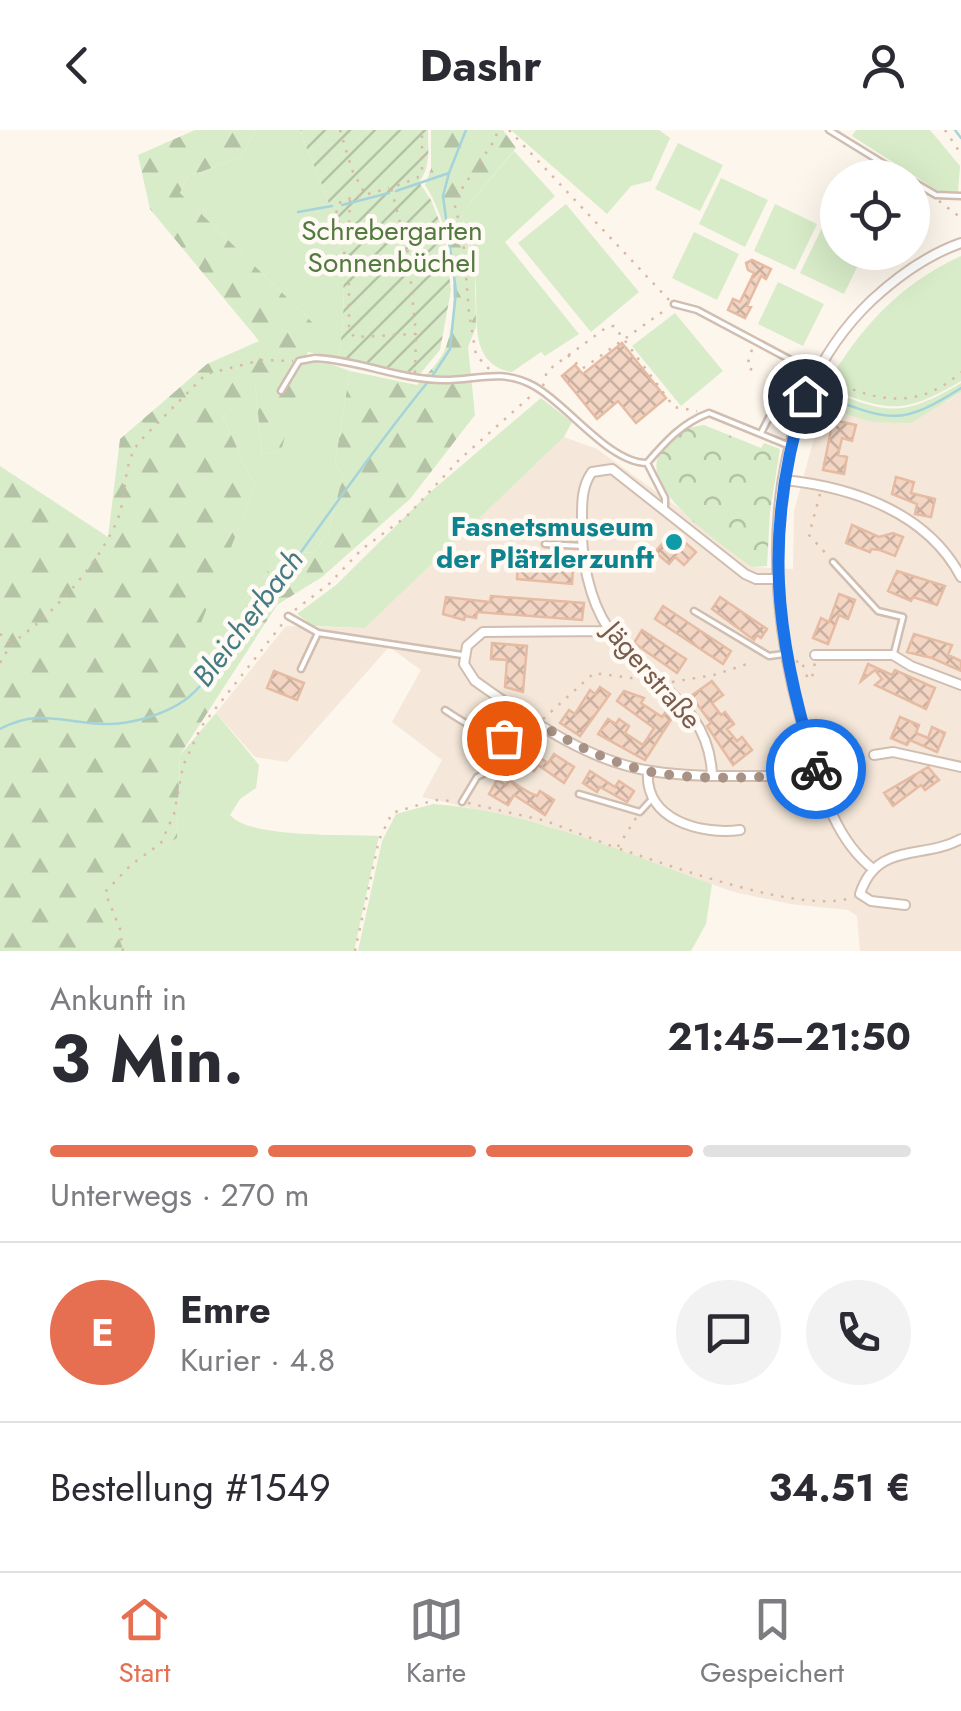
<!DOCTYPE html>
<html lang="de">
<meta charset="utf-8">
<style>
:root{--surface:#fff;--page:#f2f2f3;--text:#2b2b33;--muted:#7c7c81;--line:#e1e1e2;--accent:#e76f51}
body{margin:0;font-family:Jost,sans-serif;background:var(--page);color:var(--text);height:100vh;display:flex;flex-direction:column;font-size:38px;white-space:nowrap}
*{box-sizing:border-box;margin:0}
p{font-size:32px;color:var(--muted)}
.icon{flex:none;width:55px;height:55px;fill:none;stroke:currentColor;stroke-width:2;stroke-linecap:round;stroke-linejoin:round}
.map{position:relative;height:821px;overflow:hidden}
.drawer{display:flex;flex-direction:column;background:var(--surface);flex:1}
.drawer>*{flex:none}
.controls{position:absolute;left:820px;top:30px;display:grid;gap:20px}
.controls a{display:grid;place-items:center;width:110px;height:110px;border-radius:50%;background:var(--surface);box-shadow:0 10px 40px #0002;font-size:50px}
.pin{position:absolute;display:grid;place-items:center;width:85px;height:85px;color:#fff;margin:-42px;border:5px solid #fff;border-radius:50%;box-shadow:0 2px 10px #0007}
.courier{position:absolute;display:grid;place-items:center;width:100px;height:100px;margin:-50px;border:8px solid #1a73e8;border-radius:50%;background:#fff;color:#222;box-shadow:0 2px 12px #0007}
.summary em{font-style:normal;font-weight:700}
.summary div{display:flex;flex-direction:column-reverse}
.summary{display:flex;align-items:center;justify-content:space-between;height:170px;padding:0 50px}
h1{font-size:65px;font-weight:700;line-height:75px}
.bar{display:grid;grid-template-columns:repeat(4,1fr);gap:15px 10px;align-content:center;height:120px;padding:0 50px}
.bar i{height:12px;border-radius:8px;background:var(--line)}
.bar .active{background:var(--accent)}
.bar p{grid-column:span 4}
.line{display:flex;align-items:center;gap:25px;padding:0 50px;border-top:2px solid var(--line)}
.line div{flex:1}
.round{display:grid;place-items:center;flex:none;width:105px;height:105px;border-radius:52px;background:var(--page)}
header{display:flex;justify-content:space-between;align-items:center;height:130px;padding:0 50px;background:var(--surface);font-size:45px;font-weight:700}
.tab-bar{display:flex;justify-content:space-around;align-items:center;height:140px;border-top:2px solid var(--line);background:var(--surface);font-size:28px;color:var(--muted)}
.tab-bar a{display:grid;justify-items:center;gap:5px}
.tab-bar .active{color:var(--accent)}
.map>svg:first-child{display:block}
.residential{fill:#f5e8da}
.grass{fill:#d8ecc9}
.forest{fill:url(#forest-firs)}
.park{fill:url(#park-crowns)}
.garden{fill:url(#garden-furrows)}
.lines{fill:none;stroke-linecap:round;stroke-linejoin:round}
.stream{stroke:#a5d3da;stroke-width:2.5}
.building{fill:url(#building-cross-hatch);stroke:#e6bba3;stroke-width:2.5}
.service-casing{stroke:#d1beb0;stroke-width:9}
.minor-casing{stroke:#d1beb0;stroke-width:12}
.path{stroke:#d9b8a5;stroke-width:2.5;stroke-dasharray:2.5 8;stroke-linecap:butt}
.service{stroke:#fff;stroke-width:4}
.minor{stroke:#fff;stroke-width:8}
.done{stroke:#a89285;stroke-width:10;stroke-dasharray:0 18}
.route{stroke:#1a73e8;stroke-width:12}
.culture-dot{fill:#0f9aa8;stroke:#fffaf3;stroke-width:4}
.labels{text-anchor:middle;stroke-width:9;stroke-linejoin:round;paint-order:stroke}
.park-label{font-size:28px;fill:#537a41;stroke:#fffaf3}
.culture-label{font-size:28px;font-weight:bold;fill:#0d838f;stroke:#fffaf3;text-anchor:end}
.street-label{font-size:28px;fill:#7a5c4d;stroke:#fffaf3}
.water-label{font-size:30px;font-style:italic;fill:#437c86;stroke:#fffaf3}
</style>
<header><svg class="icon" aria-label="back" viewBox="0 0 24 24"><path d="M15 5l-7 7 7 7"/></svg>Dashr<svg class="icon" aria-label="person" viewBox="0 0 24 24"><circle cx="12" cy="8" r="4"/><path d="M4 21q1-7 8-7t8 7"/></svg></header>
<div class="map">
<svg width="961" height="821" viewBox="0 0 961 821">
<defs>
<pattern id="forest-firs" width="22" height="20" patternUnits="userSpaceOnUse" patternTransform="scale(2.5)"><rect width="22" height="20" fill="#d8ecc9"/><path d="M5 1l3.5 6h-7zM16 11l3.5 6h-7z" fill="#b4c2a5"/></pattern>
<pattern id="park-crowns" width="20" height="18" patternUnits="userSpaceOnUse" patternTransform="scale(2.5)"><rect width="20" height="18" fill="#d8ecc9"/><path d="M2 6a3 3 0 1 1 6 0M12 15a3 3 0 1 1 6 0" fill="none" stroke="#b4c2a5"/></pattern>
<pattern id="garden-furrows" width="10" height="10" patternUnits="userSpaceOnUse" patternTransform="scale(2.5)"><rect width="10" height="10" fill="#d8ecc9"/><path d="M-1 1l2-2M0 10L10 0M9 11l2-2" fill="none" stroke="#b4c2a5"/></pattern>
<pattern id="building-cross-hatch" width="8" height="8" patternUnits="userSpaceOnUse" patternTransform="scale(2.5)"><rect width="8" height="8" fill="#f3d5c3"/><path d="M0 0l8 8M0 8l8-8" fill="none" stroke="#cab0a1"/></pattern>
</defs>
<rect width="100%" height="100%" fill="#fdf6ec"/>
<path class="residential" d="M961,262v559h-101l-3,-35 -9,-6 -58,-6 -56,-12 -189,-67 -123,-28 20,-37 -50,-38 29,-52 -32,-23 -102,115 -32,-5 -39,-44 70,-87 79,2 199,-191 33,12 79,57 75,61 42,2 1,-58 29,-105 49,16 76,-21z"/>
<path class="grass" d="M256,0h44c9,27 23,53 31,80 15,49 15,98 8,147l-32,-5 7,-28 -134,-131 7,-16 54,-20z
M511,0h148l11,8 -19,43 -20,5 -24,28z
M856,0h74l30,36 -2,26 -20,-1 -86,-55z
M678,13l45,22 -23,46 -45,-22z
M514,21l41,45 -50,46 74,92 -34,22 -4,-4 -29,20c-47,-8 -32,-61 -37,-95 -3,-22 -9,-43 -13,-64z
M721,48l47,22 -23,47 -46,-23z
M566,74l73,88 -48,40 -73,-89z
M775,74l42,20 -22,46 -41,-19z
M823,96l14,7 1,19 26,1 -20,41 -44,-21z
M694,102l45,22 -22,46 -45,-22z
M961,126v125c-61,36 -72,29 -136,7 34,-59 73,-103 136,-132z
M778,152l46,22 -21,42 -45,-22z
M675,183l48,58 -42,35 -49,-60z
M319,230l31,11 -15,92 8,12 -15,58 -14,19 -41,3 -7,20 -86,99 75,-187 -32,-70 32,-36 7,73 18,-3 24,-88z
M961,253v9l-50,31 -39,-1 -56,-17 8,-16c64,24 76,30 137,-6z
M541,268l31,24 -8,15 -199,191 -52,-2 -16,-12 39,-29 92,-91z
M216,583l43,52 -3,23 -16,11 -10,16c20,24 117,19 149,21l-25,115h-230l-26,-65 79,-48 3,-83z
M433,674c97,7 189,48 279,80l-6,40 -15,27h-333l24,-110 14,-27z"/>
<path class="forest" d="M195,0h61l-15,27 -54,20 -7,16 135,132 -34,126 -19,3 -7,-72 -32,35 32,70 -73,184 84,-96 7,-20 41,-3 14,-19 15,-58 -8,-12 15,-92 67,14c10,-11 24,-24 29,-38 16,-48 6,-121 -21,-162l6,-16v-39h72l13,18 -54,65 13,66 1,48 -8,20 7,68 -65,84 -88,78 -45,28 -97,150 -3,83 -78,48 25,65h-124v-485l108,71 12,-98 87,-75 52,-23 -109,-132 -12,-54z"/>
<path class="park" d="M704,295l57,23 3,-5 16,6 -10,63 -3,54 -16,1c-26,-21 -124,-84 -86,-120 13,-13 20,-20 39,-22z"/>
<path class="garden" d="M300,0h128c0,18 3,37 -9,52l12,18 13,33 7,57 -11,60 -20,24 -81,-17c7,-49 7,-98 -8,-147 -8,-27 -22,-53 -31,-80z"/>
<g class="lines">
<path class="stream" d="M955,0l6,8
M396,61l53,-18 17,-43
M342,75l47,-12
M298,82l34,-6
M433,245l17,-26 6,-58 -13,-95 6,-23
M821,265c68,25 77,33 140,-7
M0,599c39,-21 64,-6 104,-5 25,1 60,-9 81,-24 20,-14 47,-56 63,-76 61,-80 115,-163 179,-241"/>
</g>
<path class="building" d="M752,130l19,9 -5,10 -5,-3 -14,30 4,1 -6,11 -17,-8 5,-11 7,3 14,-29 -6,-3 -2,-7z
M622,213l44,55 -30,25 -18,-22 -21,18 -35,-43 13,-11 8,9z
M833,290l23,5 -4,16 -10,-3 -4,17 9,2 -3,17 -21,-4z
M896,347l18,5 -3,11 24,6 -4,18 -16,-3 2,-10 -25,-10z
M852,395l27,12 14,-4 10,4 -8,19 -15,-6 -9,-1 -1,3 -24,-9z
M673,402l23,20 -12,13 -9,-8 -6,7 -14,-12z
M518,432l55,6 -1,16 -55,-5z
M897,441l48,15 -8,19 -24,-8 -2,4 -23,-10z
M839,464l16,6 -7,19 -9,-4 -11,29 -15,-6 8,-20 8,4z
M491,466l93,7 -2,17 -105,-8 -1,6 -11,-2 -1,4 -21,-6 3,-17 44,5z
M720,467l47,32 -6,9 -4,-3 -3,5 -42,-31z
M663,476l68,45 -8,13 -68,-45z
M642,500l44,29 -9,14 -43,-30z
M914,504l38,11 -4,10 13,6v10l-29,-13 -25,-6z
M492,513l35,3 -4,46 -18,-5 2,-27 -16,-1z
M868,534l24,11 3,-5 40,18 -9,21 -51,-24 7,-6 -7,-9 -14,11z
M274,541l30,12 -7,17 -30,-12z
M712,551l11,14 -11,8 9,12 4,-3 9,12 -7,5 10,12 5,-4 10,13 -19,15 -26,-39 4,-3 -20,-27z
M600,557l10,7 -30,42 -20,-13 9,-13 6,4 15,-24 5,4z
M624,561l20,7 -3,5 21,14 3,-4 7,5 -27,42 -47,-26 10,-15 8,5 3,-5 10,7 -4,7 18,12 11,-17 -37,-27z
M900,587l19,8 -3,8 12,5 4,-11 13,6 -8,19 -27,-12 -3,5 -16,-7z
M525,618l23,15 6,-9 20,13 -10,16 -26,-18 -4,6 -16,-11z
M928,637l11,13 -14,10 -4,-5 -28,21 -9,-13z
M590,641l25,16 4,-6 15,10 -7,11 -27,-15 -3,5 -14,-9z
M497,650l9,5 3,-5 21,13 7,3 3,-5 14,9 -9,15 -31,-20 -6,10 -19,-11z"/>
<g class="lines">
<defs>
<path id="service" d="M829,0l78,48
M912,51l24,14 25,1
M674,174l23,6 120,64
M281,261l18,-30 16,-3c44,2 85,22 129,22 34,0 57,-12 90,6 33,18 75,77 113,77
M761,303l24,-46 20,9
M665,379v-11l-18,-35c19,-22 35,-40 62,-50l81,33
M545,414l38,2
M833,432l45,49 25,6 -9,36
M694,481l75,45 15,-2
M288,486l30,17 144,22
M301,539l17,-36
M445,580c25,17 68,45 94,15
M579,664l61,18 11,-12
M462,672l15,-25 26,-13 1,-26"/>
<path id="minor" d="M784,350c68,7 143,32 177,97
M610,501l-127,1 -16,14 -3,18 11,17c53,37 110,80 176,90 50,8 103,4 154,5l12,-3
M815,525h78l18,11 50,19
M874,625l19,-3 68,15
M648,641c-4,49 53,64 92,59
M712,645c-3,-75 -68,-91 -104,-147 -19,-29 -27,-70 -26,-104 0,-19 -1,-37 10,-52l20,-3 133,105 11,5h21
M873,739c-39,-31 -51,-80 -65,-126 -46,-141 -53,-332 64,-443 26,-24 55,-45 89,-57
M905,775l-34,-4 -11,-7c17,-53 63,-34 101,-55"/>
</defs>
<use href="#service" class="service-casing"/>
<use href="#minor" class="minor-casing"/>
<path class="path" d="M340,0l12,40 13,24 -24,7 -5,8 13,69v51l5,8 62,-3 -8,-81 -17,-65 26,-10 5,-6v-42
M509,0l160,170
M945,0l16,24
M368,64l21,-6
M939,71l22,17
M349,93l1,-23
M568,225l14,14 86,-61
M489,239l-13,-14 -7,-42 -6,-75 -8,-32 2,-10 39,-58 1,-8
M752,240l-5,-4 6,-20
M415,243l1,-37
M824,247c49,24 93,35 137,-5
M543,256l4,-15 60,-44 7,-1 60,81 23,4
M820,364l-11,41 20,22
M295,480l34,-26 33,-35 45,-33 52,-56 74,-66
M0,504l10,8
M796,532l5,-2 7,19 4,-1 3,-16
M0,533c13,-25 23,-26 42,-44 29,-26 59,-62 75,-98 11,-26 4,-56 23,-80l66,-67 56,-14 31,1
M672,552l42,-7 39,-13
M543,589l51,-46 52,7
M468,673l78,18 71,27 19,-30
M620,719c52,17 185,67 234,48
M123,821l-3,-22 -15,-37 26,-27 30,-22 13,-29 9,-48 18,-39 82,-104
M355,821l24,-111 13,-27 43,-13 20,1"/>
<use href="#service" class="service"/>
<use href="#minor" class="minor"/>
</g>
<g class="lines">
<path class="done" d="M504,608l28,-6 7,-8c34,20 69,38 108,47 50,11 107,5 158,5l12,-3 -1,-4"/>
<path class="route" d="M805,266c-42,135 -31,240 11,373"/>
</g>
<circle class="culture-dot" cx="674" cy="412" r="10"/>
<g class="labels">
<g class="park-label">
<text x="392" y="110">Schrebergarten<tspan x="392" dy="32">Sonnenbüchel</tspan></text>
</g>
<g class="culture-label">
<text x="654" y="406">Fasnetsmuseum<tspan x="654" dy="32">der Plätzlerzunft</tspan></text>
</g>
<g class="street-label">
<text transform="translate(653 545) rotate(49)" y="10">Jägerstraße</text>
</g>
<g class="water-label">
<text transform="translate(248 488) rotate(-53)" y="10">Bleicherbach</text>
</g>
</g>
</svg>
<div class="controls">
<a><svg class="icon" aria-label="locate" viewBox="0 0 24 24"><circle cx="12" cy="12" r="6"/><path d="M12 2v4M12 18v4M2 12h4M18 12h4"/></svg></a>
</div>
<div class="pin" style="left:504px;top:608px;background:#ea580c"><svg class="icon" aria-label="bag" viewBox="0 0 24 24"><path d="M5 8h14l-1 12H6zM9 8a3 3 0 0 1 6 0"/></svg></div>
<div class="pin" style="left:805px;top:266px;background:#1f2937"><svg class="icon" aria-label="home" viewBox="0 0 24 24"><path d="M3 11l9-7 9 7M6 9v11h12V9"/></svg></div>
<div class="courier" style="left:816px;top:639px"><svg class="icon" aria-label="bike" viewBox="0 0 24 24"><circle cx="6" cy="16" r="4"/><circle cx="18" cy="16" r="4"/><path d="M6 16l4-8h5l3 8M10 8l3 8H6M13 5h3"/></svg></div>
</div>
<section class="drawer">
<div class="summary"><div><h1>3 Min.</h1><p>Ankunft in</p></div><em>21:45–21:50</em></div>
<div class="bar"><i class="active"></i><i class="active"></i><i class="active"></i><i></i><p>Unterwegs · 270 m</p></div>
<div class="line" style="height:180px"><b class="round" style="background:var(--accent);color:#fff">E</b><div><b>Emre</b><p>Kurier · 4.8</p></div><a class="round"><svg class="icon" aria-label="chat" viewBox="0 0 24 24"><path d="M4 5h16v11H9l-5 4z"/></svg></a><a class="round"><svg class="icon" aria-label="phone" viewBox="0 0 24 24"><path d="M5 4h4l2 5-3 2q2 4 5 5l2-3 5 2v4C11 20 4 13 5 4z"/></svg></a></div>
<div class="line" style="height:130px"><div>Bestellung #1549</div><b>34.51 €</b></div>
</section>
<nav class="tab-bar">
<a class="active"><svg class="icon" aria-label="home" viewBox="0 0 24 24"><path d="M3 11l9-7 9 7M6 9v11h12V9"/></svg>Start</a>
<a><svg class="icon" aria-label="map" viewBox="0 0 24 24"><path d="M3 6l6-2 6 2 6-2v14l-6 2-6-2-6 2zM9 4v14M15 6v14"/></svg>Karte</a>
<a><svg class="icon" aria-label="saved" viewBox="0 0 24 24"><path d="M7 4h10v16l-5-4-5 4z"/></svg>Gespeichert</a>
</nav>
